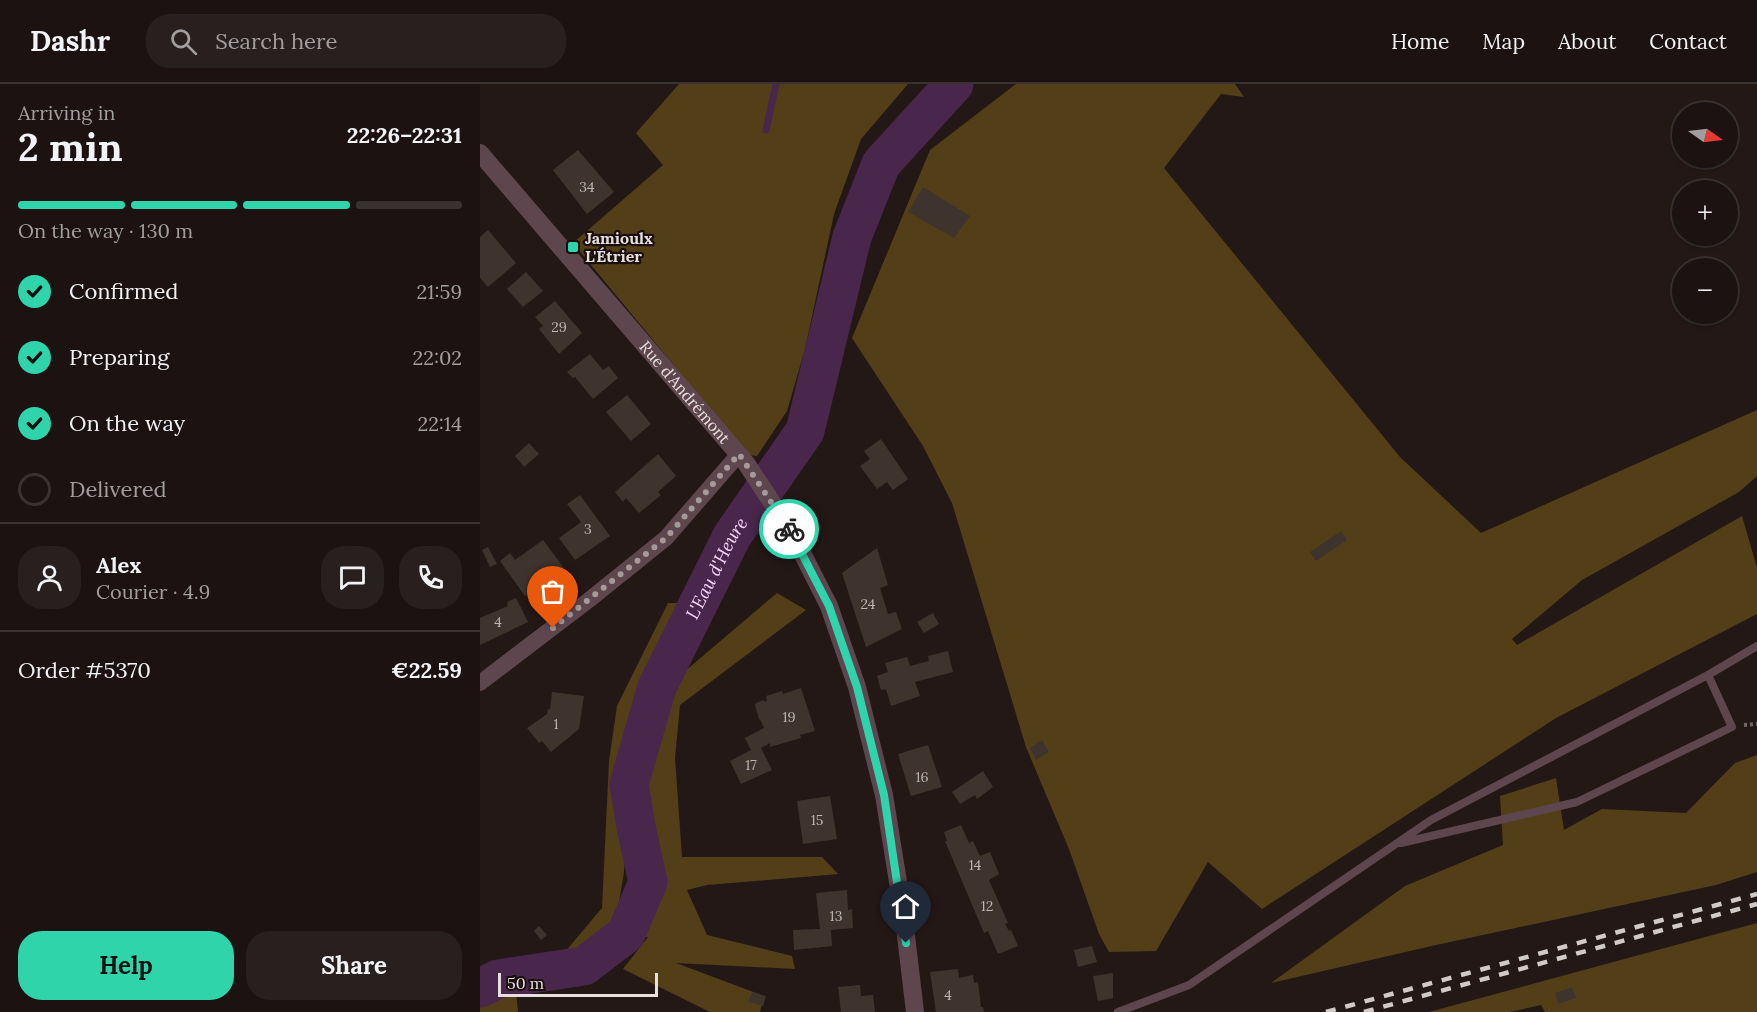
<!DOCTYPE html>
<meta charset="utf-8">
<style>
:root{--surface:#1b1211;--page:#28201f;--text:#f1f3f6;--muted:#a09e9f;--line:#393231;--accent:#2fd4aa}
body{margin:0;font-family:Lora,serif;background:var(--page);color:var(--text);height:100vh;display:flex;flex-direction:column;font-size:22px;white-space:nowrap}
*{box-sizing:border-box;margin:0}
p{font-size:20px;color:var(--muted)}
.icon{flex:none;width:33px;height:33px;fill:none;stroke:currentColor;stroke-width:2;stroke-linecap:round;stroke-linejoin:round}
.map{position:relative;flex:1;overflow:hidden}
.drawer{display:flex;flex-direction:column;background:var(--surface);width:480px}
.drawer>*{flex:none}
.needle{width:39px;rotate:104deg}
.controls{position:absolute;left:1192px;top:18px;display:grid;gap:12px}
.controls a{display:grid;place-items:center;width:66px;height:66px;border-radius:50%;background:var(--surface);box-shadow:0 2px 4px #0004,0 0 0 2px var(--line);font-size:30px}
.scale{position:absolute;left:18px;bottom:15px;width:160px;box-sizing:border-box;padding-left:6px;border:3px solid #e8e0df;border-top:0;font-size:16px;line-height:21px;white-space:nowrap;color:#e8e0df;-webkit-text-stroke:4px #1a0f0e;paint-order:stroke}
.pin{position:absolute;display:grid;place-items:center;width:51px;height:51px;color:#fff;margin:-62px -26px;border-radius:50% 50% 50% 0;rotate:-45deg;box-shadow:0 0 6px #0007}
.pin .icon{rotate:45deg}
.courier{position:absolute;display:grid;place-items:center;width:60px;height:60px;margin:-30px;border:4px solid #2fd4aa;border-radius:50%;background:#fff;color:#222;box-shadow:0 2px 8px #0007}
.summary em{font-style:normal;font-weight:700}
.summary div{display:flex;flex-direction:column-reverse}
.summary{display:flex;align-items:center;justify-content:space-between;height:102px;padding:0 18px}
h1{font-size:39px;font-weight:700;line-height:45px}
.bar{display:grid;grid-template-columns:repeat(4,1fr);gap:9px 6px;align-content:center;height:72px;padding:0 18px}
.bar i{height:8px;border-radius:4px;background:var(--line)}
.bar .active{background:var(--accent)}
.bar p{grid-column:span 4}
.line{display:flex;align-items:center;gap:15px;padding:0 18px;border-top:2px solid var(--line)}
.line div{flex:1}
.round{display:grid;place-items:center;flex:none;width:63px;height:63px;border-radius:24px;background:var(--page)}
ol{padding:0 18px;list-style:none}
li{display:flex;align-items:center;gap:18px;height:66px}
li p{margin-inline-start:auto}
li .icon{padding:6px;border-radius:50%;background:var(--accent);color:#111;stroke-width:4}
li:last-child{color:var(--muted)}
li i{width:33px;height:33px;border:3px solid var(--line);border-radius:50%}
.action{display:flex;gap:12px;margin-top:auto;padding:12px 18px}
.action a{flex:1;height:69px;border-radius:24px;background:var(--accent);color:#111;font-size:24px;font-weight:700;line-height:69px;text-align:center}
.action a+a{background:var(--page);color:var(--text)}
header{display:flex;align-items:center;gap:36px;box-sizing:border-box;height:84px;padding:0 30px;background:var(--surface);border-bottom:2px solid var(--line)}
header strong{font-size:28px}
nav{display:flex;gap:33px;margin-inline-start:auto;font-size:21px}
.search{width:420px;height:54px;background:var(--page);display:flex;align-items:center;gap:15px;box-sizing:border-box;padding:0 21px;border-radius:24px;color:var(--muted);font-size:22px}
main{display:flex;flex:1;min-height:0}
.map>svg:first-child{display:block}
.green{fill:#533f17}
.lines{fill:none;stroke-linecap:round;stroke-linejoin:round}
.stream{stroke:#49264b;stroke-width:7}
.river{stroke:#49264b;stroke-width:39}
.building{fill:#3e342d}
.path{stroke:#6f6564;stroke-width:4;stroke-dasharray:3 3;stroke-linecap:butt}
.service{stroke:#5e464f;stroke-width:8}
.minor{stroke:#5e464f;stroke-width:16}
.tertiary{stroke:#5e464f;stroke-width:18}
.rail{stroke:#d2cac9;stroke-width:4.5;stroke-dasharray:10 10;stroke-linecap:butt}
.done{stroke:#a39a99;stroke-width:6;stroke-dasharray:0 10.8}
.route{stroke:#2fd4aa;stroke-width:8}
.poi-dot{fill:#2fd4aa;stroke:#1a0f0e;stroke-width:2}
.labels{text-anchor:middle;stroke-width:4.5;stroke-linejoin:round;paint-order:stroke}
.number-label{font-size:14px;fill:#beb5b2}
.poi-label{font-size:16px;font-weight:bold;fill:#e8e0df;stroke:#1a0f0e;text-anchor:start}
.street-label{font-size:16px;fill:#e8e0df;stroke:#1a0f0e}
.water-label{font-size:18px;font-style:italic;fill:#f9d4fa;stroke:#1a0f0e}
</style>
<header>
<strong>Dashr</strong>
<div class="search"><svg class="icon" aria-label="search" viewBox="0 0 24 24"><circle cx="10" cy="10" r="6"/><path d="M15 15l6 6"/></svg>Search here</div>
<nav><a>Home</a><a>Map</a><a>About</a><a>Contact</a></nav>
</header>
<main>
<section class="drawer">
<div class="summary"><div><h1>2 min</h1><p>Arriving in</p></div><em>22:26–22:31</em></div>
<div class="bar"><i class="active"></i><i class="active"></i><i class="active"></i><i></i><p>On the way · 130 m</p></div>
<ol>
<li><svg class="icon" aria-label="check" viewBox="0 0 24 24"><path d="M5 12l5 5 9-10"/></svg>Confirmed<p>21:59</p></li>
<li><svg class="icon" aria-label="check" viewBox="0 0 24 24"><path d="M5 12l5 5 9-10"/></svg>Preparing<p>22:02</p></li>
<li><svg class="icon" aria-label="check" viewBox="0 0 24 24"><path d="M5 12l5 5 9-10"/></svg>On the way<p>22:14</p></li>
<li><i></i>Delivered</li>
</ol>
<div class="line" style="height:108px"><a class="round"><svg class="icon" aria-label="person" viewBox="0 0 24 24"><circle cx="12" cy="8" r="4"/><path d="M4 21q1-7 8-7t8 7"/></svg></a><div><b>Alex</b><p>Courier · 4.9</p></div><a class="round"><svg class="icon" aria-label="chat" viewBox="0 0 24 24"><path d="M4 5h16v11H9l-5 4z"/></svg></a><a class="round"><svg class="icon" aria-label="phone" viewBox="0 0 24 24"><path d="M5 4h4l2 5-3 2q2 4 5 5l2-3 5 2v4C11 20 4 13 5 4z"/></svg></a></div>
<div class="line" style="height:78px"><div>Order #5370</div><b>€22.59</b></div>
<div class="action"><a>Help</a><a>Share</a></div>
</section>
<div class="map">
<svg width="1277" height="928" viewBox="0 0 1277 928">
<rect width="100%" height="100%" fill="#241817"/>
<path class="green" d="M199,0h229l-47,55 -27,75 -29,135 -18,62 -30,45 -9,-1 -175,-212 90,-78 -27,-32z
M536,0h219l9,13 -23,-3 -57,74 236,289 81,76 276,-123v66l-18,16 -157,88 -70,59 5,6 225,-129 15,52v46l-201,104 -294,191 -54,-47 -52,89 -47,1 -10,-18 -30,-85 -43,-102 -74,-244 -29,-57 -71,-108 78,-188z
M297,509l29,17 -126,95 -5,53 7,99h140l16,17 -131,11 -20,5 20,45 85,21 3,13 -119,-6 88,33 -4,16h-50l-87,-43 25,-32 -27,-4 26,-87 -5,-68 22,-89z
M188,519h13l-49,121 -8,148 -7,42 -42,49 -11,-10 38,-45 7,-147 8,-55z
M1277,671v117l-41,13 -280,60 -165,38 134,-97 98,-41 -3,-49 56,-18 8,52 38,-21 84,4 49,-50z
M1277,839v89h-212l-4,-7 -31,7h-81z
M36,906l2,22h-38v-9z"/>
<g class="lines">
<path class="stream" d="M286,46l10,-46"/>
<path class="river" id="s1" d="M0,904l18,-9 86,-13 42,-32 22,-52 -12,-55 -7,-43 28,-97 75,-151 73,-105 47,-194 29,-73 73,-80"/>
</g>
<path class="building" d="M98,66l36,42 -27,22 -34,-44z
M443,103l47,29 -16,22 -46,-26z
M8,146l28,33 -28,24 -8,-9v-41z
M46,188l17,19 -20,16 -16,-18z
M75,217l27,32 -23,21 -20,-25 4,-3 -8,-9z
M110,270l13,16 6,-4 9,12 -25,21 -18,-22 -2,1 -6,-6z
M147,311l24,29 -20,17 -25,-29z
M401,355l27,40 -15,11 -6,-8 -10,7 -17,-23 10,-7 -6,-8z
M49,359l10,11 -15,13 -9,-11z
M178,370l18,22 -18,16 3,3 -22,18 -13,-15 -3,4 -8,-10z
M100,411l30,41 -35,24 -16,-22 22,-16 -14,-18z
M861,447l6,9 -31,21 -6,-9z
M63,456l21,28 -39,28 -25,-35 10,-8 5,7z
M8,463l9,17 -7,3 -8,-17z
M397,464l11,37 -8,3 8,26 8,-2 6,17 -36,18 -24,-74z
M36,514l12,24 -48,23v-27l28,-12 -1,-4z
M453,529l6,11 -15,9 -7,-11z
M468,567l5,21 -38,10 5,14 -29,10 -5,-17 -5,1 -4,-14 11,-4 -3,-9 22,-6 3,9 19,-5 -1,-5z
M321,604l14,43 -15,4 1,3 -31,9v-4l-9,5 11,22 -31,14 -11,-23 21,-11 -6,-12 19,-10 -3,-7 -2,-2 -4,-14 1,-2 8,-3v2l3,-1 -1,-5 16,-5 1,3z
M72,608l32,4 -5,33 -28,23 -9,-11 -3,2 -12,-15 20,-14 1,-5h2z
M562,656l7,12 -13,8 -6,-12z
M448,661l14,42 -31,9 -13,-42z
M503,687l10,16 -16,12 -2,-4 -15,9 -8,-12z
M350,712l7,43 -34,5 -6,-43z
M481,741l8,18 4,-2 7,15 10,-4 9,22 -10,6 19,43 -3,1 4,7 2,-1 7,16 -20,8 -10,-23 -4,2 -39,-92h2l-3,-9z
M367,806l1,20 4,-1 1,19 -22,2 1,16 -38,4 -1,-20 27,-1 -4,-36z
M59,842l8,9 -6,5 -7,-9z
M612,862l5,16 -19,5 -4,-17z
M478,885l1,9 14,-3 1,8 4,-1 3,25h2l1,5h-48l-6,-40z
M633,889v25l-15,3 -5,-25z
M380,901l1,11 12,-1 2,17h-34l-3,-25z
M1092,903l4,11 -18,6 -3,-11z
M272,908l14,4 -3,10 -15,-4z"/>
<g class="lines">
<path class="path" d="M1264,641l13,-1"/>
<path class="service" d="M921,759l176,-41 155,-75 -24,-52
M638,928l71,-27 242,-165 277,-145 49,-29"/>
<path class="minor" d="M0,599l109,-83 77,-62 73,-84"/>
<path class="tertiary" id="s2" d="M0,69l266,310 46,70 37,73 28,81 27,108 20,124 11,93"/>
<path class="rail" d="M846,928l431,-118
M884,928l393,-108"/>
</g>
<g class="lines">
<path class="done" d="M73,544l113,-90 73,-84 50,75"/>
<path class="route" d="M309,445l40,77 28,81 27,108 22,148"/>
</g>
<rect class="poi-dot" x="87" y="157" width="12" height="12" rx="3"/>
<g class="labels">
<g class="number-label">
<text x="107" y="108">34</text>
<text x="79" y="248">29</text>
<text x="108" y="450">3</text>
<text x="388" y="525">24</text>
<text x="18" y="543">4</text>
<text x="309" y="638">19</text>
<text x="76" y="645">1</text>
<text x="271" y="686">17</text>
<text x="442" y="698">16</text>
<text x="337" y="741">15</text>
<text x="495" y="786">14</text>
<text x="507" y="827">12</text>
<text x="356" y="837">13</text>
<text x="468" y="916">4</text>
</g>
<g class="poi-label">
<text x="105" y="160">Jamioulx<tspan x="105" dy="18">L'Étrier</tspan></text>
</g>
<g class="street-label">
<text dy="6" stroke="none"><textPath href="#s2" startOffset="315">Rue d'Andrémont</textPath></text>
</g>
<g class="water-label">
<text dy="6" stroke="none"><textPath href="#s1" startOffset="550">L'Eau d'Heure</textPath></text>
</g>
</g>
</svg>
<div class="controls">
<a><svg class="needle" viewBox="-14 -14 28 28"><path d="M0-13l5 13h-10z" fill="#e53935"/><path d="M0 13l5-13h-10z" fill="#a09e9f"/></svg></a>
<a>+</a>
<a>−</a>
</div>
<div class="scale">50 m</div>
<div class="pin" style="left:73px;top:544px;background:#ea580c"><svg class="icon" aria-label="bag" viewBox="0 0 24 24"><path d="M5 8h14l-1 12H6zM9 8a3 3 0 0 1 6 0"/></svg></div>
<div class="pin" style="left:426px;top:859px;background:#1f2937"><svg class="icon" aria-label="home" viewBox="0 0 24 24"><path d="M3 11l9-7 9 7M6 9v11h12V9"/></svg></div>
<div class="courier" style="left:309px;top:445px"><svg class="icon" aria-label="bike" viewBox="0 0 24 24"><circle cx="6" cy="16" r="4"/><circle cx="18" cy="16" r="4"/><path d="M6 16l4-8h5l3 8M10 8l3 8H6M13 5h3"/></svg></div>
</div>
</main>
